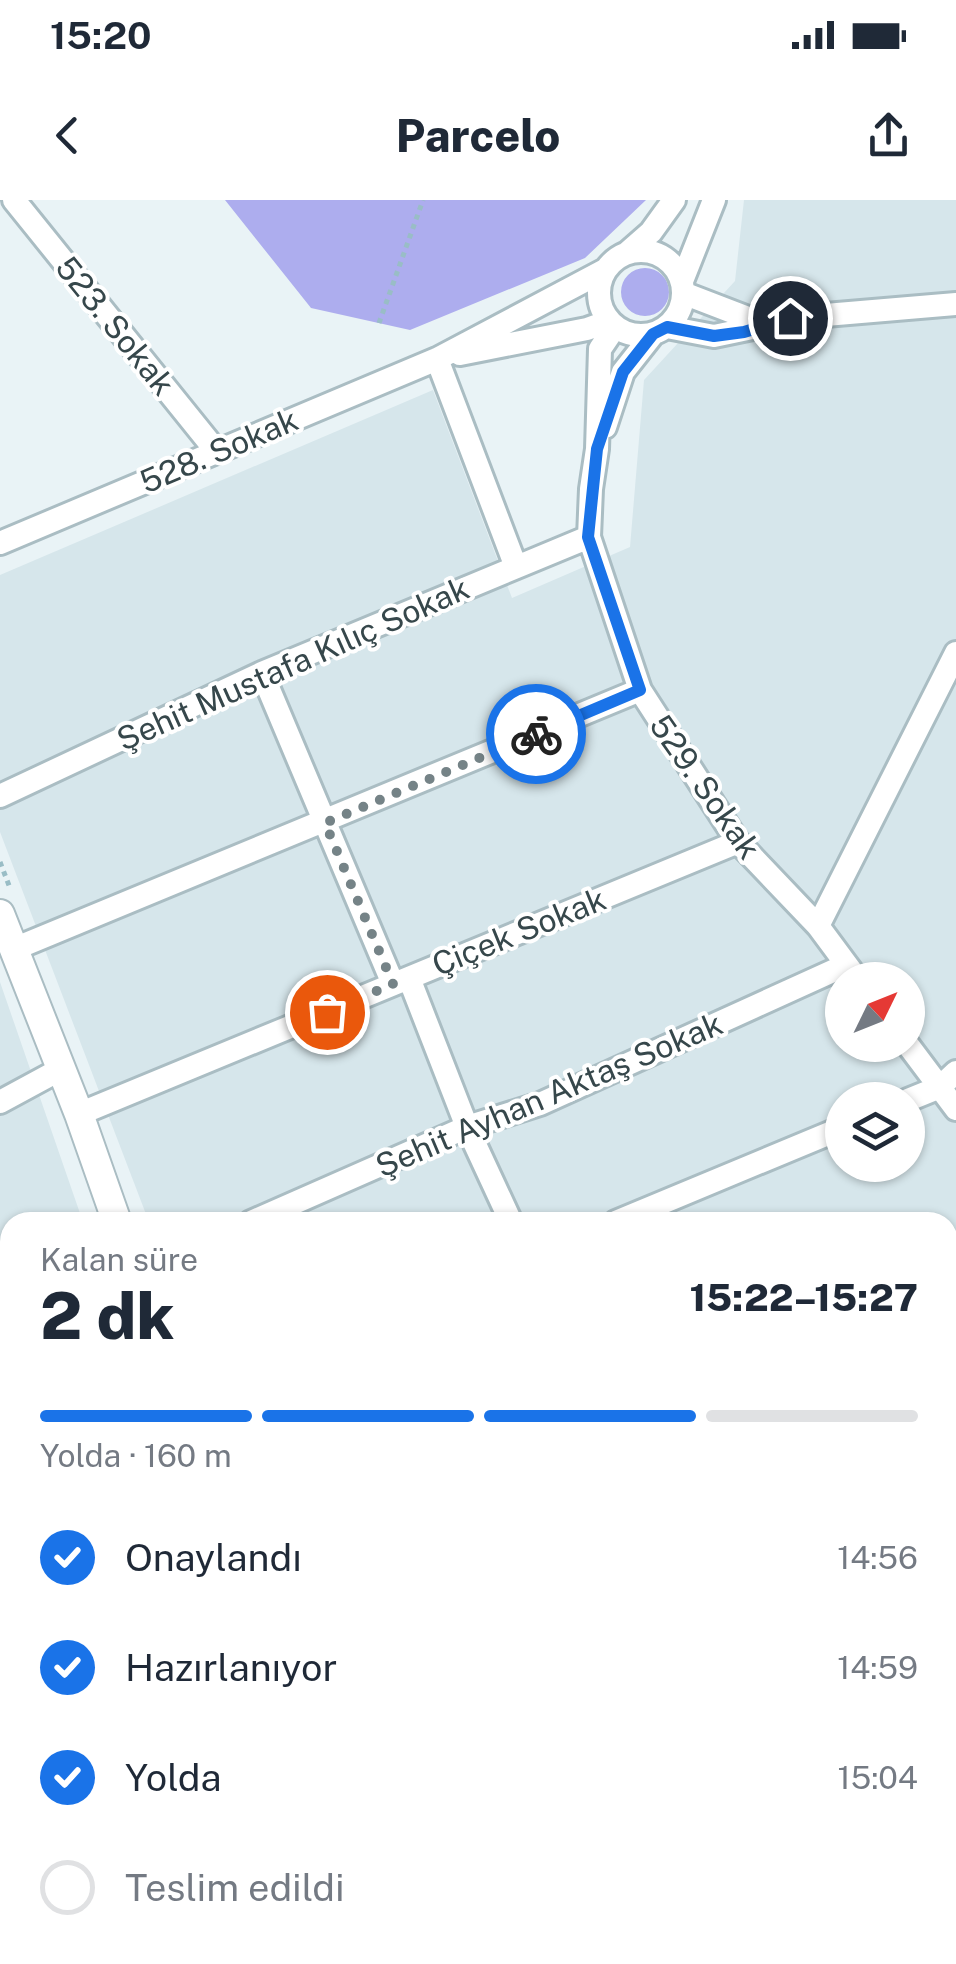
<!DOCTYPE html>
<html lang="tr">
<meta charset="utf-8">
<style>
:root{--surface:#fff;--page:#f6f6f7;--text:#1f2937;--muted:#747a83;--line:#e0e1e3;--accent:#1a73e8}
body{margin:0;font-family:"Public Sans",sans-serif;background:var(--page);color:var(--text);height:100vh;display:flex;flex-direction:column;font-size:38px;white-space:nowrap}
*{box-sizing:border-box;margin:0}
p{font-size:32px;color:var(--muted)}
.icon{flex:none;width:55px;height:55px;fill:none;stroke:currentColor;stroke-width:2;stroke-linecap:round;stroke-linejoin:round}
.map{position:relative;flex:1;overflow:hidden}
.sheet{position:absolute;left:0px;top:1012px;width:958px;height:752px;display:flex;flex-direction:column;background:var(--surface);border-radius:30px 30px 0 0;box-shadow:0 2px 8px #0004}
.sheet>*{flex:none}
.needle{width:65px;rotate:47deg}
.tools{position:absolute;left:825px;top:762px;display:grid;gap:20px}
.tools a{display:grid;place-items:center;width:100px;height:100px;border-radius:50%;background:var(--surface);box-shadow:0 2px 8px #0004;font-size:50px}
.pin{position:absolute;display:grid;place-items:center;width:85px;height:85px;color:#fff;margin:-42px;border:5px solid #fff;border-radius:50%;box-shadow:0 2px 10px #0007}
.courier{position:absolute;display:grid;place-items:center;width:100px;height:100px;margin:-50px;border:8px solid #1a73e8;border-radius:50%;background:#fff;color:#222;box-shadow:0 2px 12px #0007}
.headline em{font-style:normal;font-weight:800}
.headline div{display:flex;flex-direction:column-reverse}
.headline{display:flex;align-items:center;justify-content:space-between;height:170px;padding:0 40px}
h1{font-size:65px;font-weight:800;line-height:75px}
.bar{display:grid;grid-template-columns:repeat(4,1fr);gap:15px 10px;align-content:center;height:120px;padding:0 40px}
.bar i{height:12px;border-radius:8px;background:var(--line)}
.bar .selected{background:var(--accent)}
.bar p{grid-column:span 4}
ol{padding:0 40px;list-style:none}
li{display:flex;align-items:center;gap:30px;height:110px}
li p{margin-inline-start:auto}
li .icon{padding:10px;border-radius:50%;background:var(--accent);color:#fff;stroke-width:4}
li:last-child{color:var(--muted)}
li i{width:55px;height:55px;border:5px solid var(--line);border-radius:50%}
.status{display:flex;justify-content:space-between;align-items:center;height:70px;padding:0 50px;background:var(--surface);direction:ltr}
.status svg{height:28px;fill:currentColor}
header{display:flex;justify-content:space-between;align-items:center;height:130px;padding:0 40px;background:var(--surface);font-size:45px;font-weight:800}
.map>svg:first-child{display:block}
.residential{fill:#d6e6eb;fill-rule:evenodd}
.industrial{fill:#dae4e5}
.green{fill:#adadee}
.lines{fill:none;stroke-linecap:round;stroke-linejoin:round}
.stream{stroke:#f99fa2;stroke-width:9}
.minor-casing{stroke:#aabdc3;stroke-width:28}
.tertiary-casing{stroke:#aabdc3;stroke-width:32}
.path{stroke:#99bdc6;stroke-width:5;stroke-dasharray:5 5;stroke-linecap:butt}
.minor{stroke:#fff;stroke-width:22}
.tertiary{stroke:#fff;stroke-width:28}
.done{stroke:#758387;stroke-width:10;stroke-dasharray:0 18}
.route{stroke:#1a73e8;stroke-width:12}
.labels{text-anchor:middle;stroke-width:8;stroke-linejoin:round;paint-order:stroke}
.street-label{font-size:32px;fill:#36474b;stroke:#fff}
</style>
<div class="status"><b>15:20</b><svg viewBox="0 0 49 12"><path d="M0 12V9h3v3zM5 12V6h3v6zM10 12V3h3v9zM15 12V0h3v12zM26 1h20v11H26zM47 4h2v5h-2z"/></svg></div>
<header><svg class="icon" aria-label="back" viewBox="0 0 24 24"><path d="M15 5l-7 7 7 7"/></svg>Parcelo<svg class="icon" aria-label="share" viewBox="0 0 24 24"><path d="M12 15V3M7 8l5-5 5 5M5 13v7h14v-7"/></svg></header>
<div class="map">
<svg width="956" height="1764" viewBox="0 0 956 1764">
<rect width="100%" height="100%" fill="#e9f3f6"/>
<path class="residential" d="M744,0h212v1126l-8,6v-110h-799l-149,-390v-257l433,-185 79,208 118,-51 14,-167 91,-99zM842,780h66v65h-66zM842,900h66v65h-66z
M0,782l83,240h-73v733h453l5,9h-468z"/>
<path class="industrial" d="M956,1712v52h-19l3,-9h8v-20z"/>
<path class="green" d="M225,0h421l-61,58 -175,72 -99,-22z
M621 92a24 24 0 1 1 48 0a24 24 0 1 1-48 0Z"/>
<g class="lines">
<path class="stream" d="M948,1523l8,-18
M852,1764l2,-9"/>
<defs>
<path id="minor" d="M14,0l203,252
M599 93a42 42 0 1 1 84 0a42 42 0 1 1-84 0Z
M627,53l24,-21 23,-32
M682,81l32,-81
M683,93l65,25h42l166,-14
M615,127l-15,22 -3,100 -6,40 -2,48 51,153 98,152 80,84 40,54
M667,127l47,9 53,-11
M460,154l127,-25 22,-8
M437,159l79,208
M605,227l18,-55 30,-38
M0,343l437,-184 168,-89
M262,473l131,311
M0,596l262,-123 327,-136
M818,726l138,-273
M14,749l626,-259
M409,778l58,149 44,95
M908,845l48,64
M908,900l32,-13 16,-15
M0,902l61,-33
M79,914l659,-272
M251,1022l216,-95 73,-23 306,-139
M616,1022l226,-94
M0,1230l10,-5
M0,1438l10,-5
M0,1737l10,-8
M164,1755l4,9"/>
<path id="tertiary" d="M0,714l79,200 38,108
M948,1181l8,-6
M506,1755l5,9"/>
</defs>
<use href="#minor" class="minor-casing"/>
<use href="#tertiary" class="tertiary-casing"/>
<path class="path" d="M379,123l44,-123
M0,662l10,26
M948,1214l8,-6
M948,1418l8,-18
M948,1668l8,-25
M799,1764l2,-9
M914,1764l3,-9"/>
<use href="#minor" class="minor"/>
<use href="#tertiary" class="tertiary"/>
</g>
<g class="lines">
<path class="done" d="M327,812l66,-28 -68,-161 211,-89"/>
<path class="route" d="M536,534l104,-44 -52,-153 9,-88 26,-77 30,-38 14,-7 47,9 30,-4 46,-14"/>
</g>
<g class="labels">
<g class="street-label">
<text transform="translate(115 126) rotate(51)" y="11">523. Sokak</text>
<text transform="translate(219 251) rotate(-23)" y="11">528. Sokak</text>
<text transform="translate(293 464) rotate(-24)" y="11">Şehit Mustafa Kılıç Sokak</text>
<text transform="translate(705 587) rotate(55)" y="11">529. Sokak</text>
<text transform="translate(519 732) rotate(-22)" y="11">Çiçek Sokak</text>
<text transform="translate(549 895) rotate(-23)" y="11">Şehit Ayhan Aktaş Sokak</text>
</g>
</g>
</svg>
<div class="tools">
<a><svg class="needle" viewBox="-14 -14 28 28"><path d="M0-13l5 13h-10z" fill="#e53935"/><path d="M0 13l5-13h-10z" fill="#747a83"/></svg></a>
<a><svg class="icon" aria-label="layers" viewBox="0 0 24 24"><path d="M12 4l9 5-9 5-9-5zM3 14l9 5 9-5"/></svg></a>
</div>
<div class="pin" style="left:327px;top:812px;background:#ea580c"><svg class="icon" aria-label="bag" viewBox="0 0 24 24"><path d="M5 8h14l-1 12H6zM9 8a3 3 0 0 1 6 0"/></svg></div>
<div class="pin" style="left:790px;top:118px;background:#1f2937"><svg class="icon" aria-label="home" viewBox="0 0 24 24"><path d="M3 11l9-7 9 7M6 9v11h12V9"/></svg></div>
<div class="courier" style="left:536px;top:534px"><svg class="icon" aria-label="bike" viewBox="0 0 24 24"><circle cx="6" cy="16" r="4"/><circle cx="18" cy="16" r="4"/><path d="M6 16l4-8h5l3 8M10 8l3 8H6M13 5h3"/></svg></div>
<section class="sheet">
<div class="headline"><div><h1>2 dk</h1><p>Kalan süre</p></div><em>15:22–15:27</em></div>
<div class="bar"><i class="selected"></i><i class="selected"></i><i class="selected"></i><i></i><p>Yolda · 160 m</p></div>
<ol>
<li><svg class="icon" aria-label="check" viewBox="0 0 24 24"><path d="M5 12l5 5 9-10"/></svg>Onaylandı<p>14:56</p></li>
<li><svg class="icon" aria-label="check" viewBox="0 0 24 24"><path d="M5 12l5 5 9-10"/></svg>Hazırlanıyor<p>14:59</p></li>
<li><svg class="icon" aria-label="check" viewBox="0 0 24 24"><path d="M5 12l5 5 9-10"/></svg>Yolda<p>15:04</p></li>
<li><i></i>Teslim edildi</li>
</ol>
</section>
</div>
